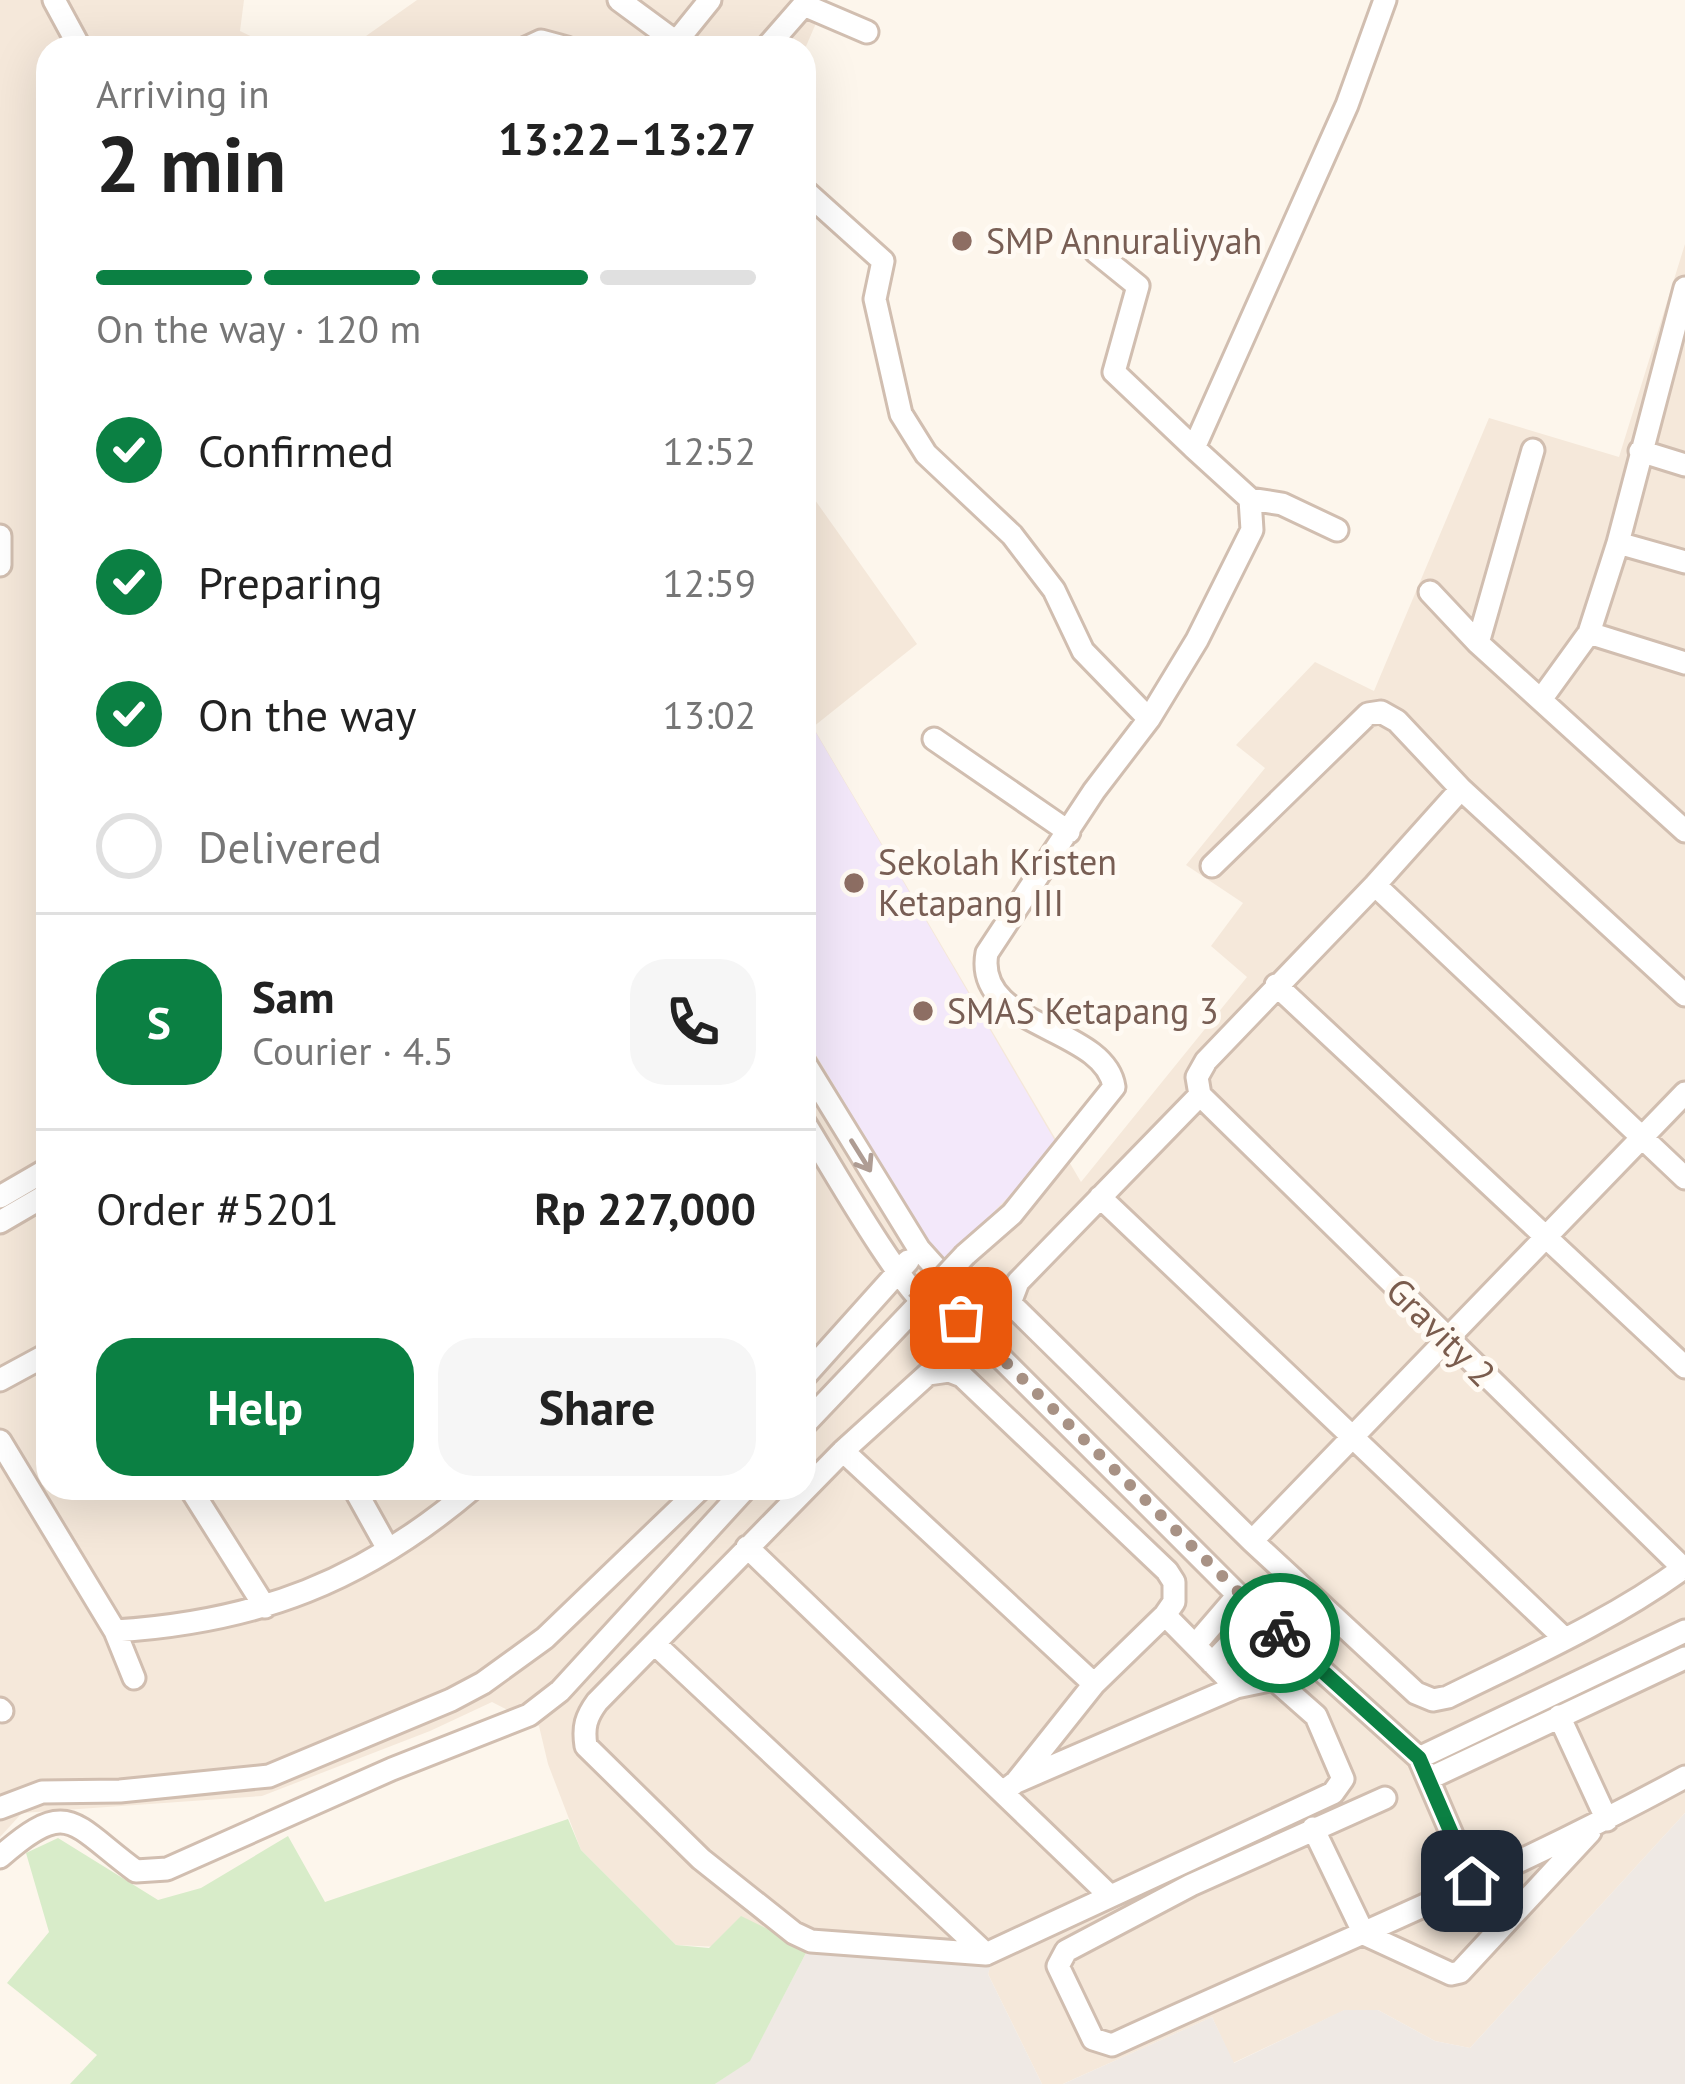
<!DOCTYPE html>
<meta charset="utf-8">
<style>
:root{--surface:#fff;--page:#f6f6f6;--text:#222;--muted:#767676;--line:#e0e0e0;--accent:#0b8043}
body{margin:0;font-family:"PT Sans",sans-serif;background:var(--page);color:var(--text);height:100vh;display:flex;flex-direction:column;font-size:45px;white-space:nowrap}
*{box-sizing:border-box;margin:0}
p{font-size:39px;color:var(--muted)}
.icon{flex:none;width:66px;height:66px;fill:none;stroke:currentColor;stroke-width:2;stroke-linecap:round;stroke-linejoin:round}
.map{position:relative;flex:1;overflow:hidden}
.drawer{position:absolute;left:36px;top:36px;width:780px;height:1464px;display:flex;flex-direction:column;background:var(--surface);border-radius:36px;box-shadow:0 12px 48px #0002}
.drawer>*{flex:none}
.pin{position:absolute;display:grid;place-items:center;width:102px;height:102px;color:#fff;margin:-51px;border-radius:24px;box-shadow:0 6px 18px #0006}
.courier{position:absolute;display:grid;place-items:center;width:120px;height:120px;margin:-60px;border:9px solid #0b8043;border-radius:50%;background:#fff;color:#222;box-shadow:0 3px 15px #0007}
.summary em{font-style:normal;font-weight:700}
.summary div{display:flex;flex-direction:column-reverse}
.summary{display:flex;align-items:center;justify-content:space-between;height:204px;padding:0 60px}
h1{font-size:78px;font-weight:700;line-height:90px}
.bar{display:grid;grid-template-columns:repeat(4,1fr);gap:18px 12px;align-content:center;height:144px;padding:0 60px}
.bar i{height:15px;border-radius:9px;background:var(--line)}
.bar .selected{background:var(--accent)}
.bar p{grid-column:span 4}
.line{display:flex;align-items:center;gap:30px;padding:0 60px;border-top:3px solid var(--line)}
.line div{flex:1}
.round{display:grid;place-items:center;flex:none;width:126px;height:126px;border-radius:36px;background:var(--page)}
ol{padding:0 60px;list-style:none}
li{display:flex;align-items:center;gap:36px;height:132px}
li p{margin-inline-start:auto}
li .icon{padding:12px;border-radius:50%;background:var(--accent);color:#fff;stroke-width:4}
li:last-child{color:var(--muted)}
li i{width:66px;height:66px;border:6px solid var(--line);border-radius:50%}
.action{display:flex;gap:24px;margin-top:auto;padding:24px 60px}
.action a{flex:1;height:138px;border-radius:36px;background:var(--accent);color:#fff;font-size:48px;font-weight:700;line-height:138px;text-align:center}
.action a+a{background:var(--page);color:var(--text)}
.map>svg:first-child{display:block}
.residential{fill:#f5e8da}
.industrial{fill:#efe9e4}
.education{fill:#f3e8fa}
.green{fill:#d8ecc9}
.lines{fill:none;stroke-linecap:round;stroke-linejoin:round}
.minor-casing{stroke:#d1beb0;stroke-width:27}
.minor{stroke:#fff;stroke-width:21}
.minor-bridge-casing{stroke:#d1beb0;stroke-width:27;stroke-linecap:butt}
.minor-bridge{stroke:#fff;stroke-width:21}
.oneway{stroke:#af9d94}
.done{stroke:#a89285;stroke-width:12;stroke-dasharray:0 21.6}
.route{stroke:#0b8043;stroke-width:15}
.education-dot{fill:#8d6e63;stroke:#fffaf3;stroke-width:4.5}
.labels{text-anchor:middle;stroke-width:10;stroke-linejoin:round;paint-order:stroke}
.education-label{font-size:36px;fill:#785e54;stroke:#fffaf3;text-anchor:start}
.street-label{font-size:36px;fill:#7a5c4d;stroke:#fffaf3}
</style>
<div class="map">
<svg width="1685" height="2084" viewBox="0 0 1685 2084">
<rect width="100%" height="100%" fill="#fdf6ec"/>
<path class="residential" d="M0,0h244l-4,31 35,17h-227v1440h756v-980l11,-8 102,144 -104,83 268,455 166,-205 -36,-31 32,-43 -57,-38 79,-97 -29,-23 79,-83 59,29 115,-273 130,39 66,-213v1569l-215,235 -35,-7 -57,-31h-33l-112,53 -21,-46 -149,67h-21l-54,-110 4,-15 -316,-14 -95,-95 -33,-86 -9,-38 -47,-24 -62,29 -168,65 -240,17 -22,24z
M417,0h409l-22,51 -455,-3z"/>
<path class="industrial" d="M1685,1813v271h-622l149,-67 22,46 110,-53h34l57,31 35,7z
M808,1949l185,9 -5,16 54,110h-327l35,-24z"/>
<path class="education" d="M812,726l246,420 -116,119 -138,-230v-303z"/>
<path class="green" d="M568,1819l13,31 95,95 33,3 32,-32 67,33 -58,112 -35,23h-645l27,-29 -90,-72 42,-51 -23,-79 32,-15 100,62 43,-12 87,-52 37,66z"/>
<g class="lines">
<defs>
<path id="minor" d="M54,0l26,48
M619,0l57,42 34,-42
M804,5l63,27
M526,48l15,-7 26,7
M766,48l42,-48
M804,190l79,71 -8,38 26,115 25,40 86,81 42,55 29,61 66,68
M1096,252l42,34 -24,86 80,76
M1640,451l45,14
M1250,499l32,5 55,26
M0,536v29
M1618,543l67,19
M1430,592l48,51 207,188
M1589,633l96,30
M1478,643l55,-193
M1542,698l47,-65 29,-90 67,-255
M934,739l135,93
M1461,789l-86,96 -169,176 -9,16 3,18 -182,187 -8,21 242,238 164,152 17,7 15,-3c81,-40 165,-77 237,-130
M1212,866l156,-152 13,-2 16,9 64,68 224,206
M1375,885l310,293
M1276,985l409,382
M804,1062l115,187 35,39 7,30
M1200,1095l483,473
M804,1122c23,37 98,170 129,189 7,4 20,5 28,7l277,277 181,163 53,123
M0,1197l48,-28
M1100,1197l465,442
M0,1222l48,-28
M965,1255l47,-41 102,-127c-9,-61 -141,-59 -127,-134l107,-162 55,-72 48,-79 55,-110 -2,-31 -56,-51 153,-343 38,-105
M804,1377l104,-116
M0,1380l48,-26
M804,1425l114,-120
M0,1441l115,190 19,47
M843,1451l251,233
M190,1488l75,119
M354,1488l34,61
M1252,1541l433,-448
M747,1547l361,347
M1165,1615l71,72
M115,1631c143,-9 249,-50 358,-143
M656,1645l330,309
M1195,1645l43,-50
M1212,1663l47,-49
M0,1709l2,2
M1559,1716l48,104
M1419,1758l266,-127
M1428,1779l257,-121
M1004,1791l12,-9 78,-98 71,-69 9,-13v-20l-7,-11 -205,-195 -13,-5 -21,3 -85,77 -246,251c-11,15 -14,25 -11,44l115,113 93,74 17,8 175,13 347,-161 10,-14 -27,-63 -42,-37 -38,8 -220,95
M1385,1798l-194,87 -125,66 -8,15 35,73 19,6c192,-88 388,-167 573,-268
M0,1808l42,-16 78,-1 149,-15 182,-76 32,-17 62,-45 156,-150
M1313,1828l51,106 87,40 9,-2 130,-140
M0,1857c69,-61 72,-33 136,14l31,-2 225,-100 137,-54 31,-24 186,-203"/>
</defs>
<use href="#minor" class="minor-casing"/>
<use href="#minor" class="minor"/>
<defs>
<path id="minor-bridge" d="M918,1305l47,-50"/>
</defs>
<use href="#minor-bridge" class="minor-bridge-casing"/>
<use href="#minor-bridge" class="minor-bridge"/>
</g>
<defs><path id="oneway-shaft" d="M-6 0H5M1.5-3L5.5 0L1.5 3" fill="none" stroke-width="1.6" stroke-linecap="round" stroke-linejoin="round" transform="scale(3)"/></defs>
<use class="oneway" href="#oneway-shaft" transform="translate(861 1156) rotate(58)"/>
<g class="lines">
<path class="done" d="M961,1318l319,315"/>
<path class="route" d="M1280,1633l139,125 53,123"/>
</g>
<g class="education-dot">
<circle cx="962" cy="241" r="12"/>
<circle cx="854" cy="883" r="12"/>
<circle cx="923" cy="1011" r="12"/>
</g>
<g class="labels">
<g class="education-label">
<text x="986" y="254">SMP Annuraliyyah</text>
<text x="878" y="875">Sekolah Kristen<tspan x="878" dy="41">Ketapang III</tspan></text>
<text x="947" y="1024">SMAS Ketapang 3</text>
</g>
<g class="street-label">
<text transform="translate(1441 1332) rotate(45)" y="13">Gravity 2</text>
</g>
</g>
</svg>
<div class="pin" style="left:961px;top:1318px;background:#ea580c"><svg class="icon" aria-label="bag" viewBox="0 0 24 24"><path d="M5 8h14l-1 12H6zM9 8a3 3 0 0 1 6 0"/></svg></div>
<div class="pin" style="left:1472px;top:1881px;background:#1f2937"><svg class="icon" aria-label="home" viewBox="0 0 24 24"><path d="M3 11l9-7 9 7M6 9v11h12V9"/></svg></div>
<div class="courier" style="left:1280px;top:1633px"><svg class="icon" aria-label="bike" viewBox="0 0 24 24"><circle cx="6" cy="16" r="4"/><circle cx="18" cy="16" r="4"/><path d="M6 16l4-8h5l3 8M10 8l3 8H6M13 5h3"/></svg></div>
<section class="drawer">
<div class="summary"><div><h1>2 min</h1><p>Arriving in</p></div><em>13:22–13:27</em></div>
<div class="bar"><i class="selected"></i><i class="selected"></i><i class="selected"></i><i></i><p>On the way · 120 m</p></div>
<ol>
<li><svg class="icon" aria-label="check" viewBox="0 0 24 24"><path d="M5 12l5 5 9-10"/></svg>Confirmed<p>12:52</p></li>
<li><svg class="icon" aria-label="check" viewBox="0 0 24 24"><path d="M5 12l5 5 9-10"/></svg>Preparing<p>12:59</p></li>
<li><svg class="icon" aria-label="check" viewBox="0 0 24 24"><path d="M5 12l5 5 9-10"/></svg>On the way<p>13:02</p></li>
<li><i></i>Delivered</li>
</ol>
<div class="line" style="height:216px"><b class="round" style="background:var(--accent);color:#fff">S</b><div><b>Sam</b><p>Courier · 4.5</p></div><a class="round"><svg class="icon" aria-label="phone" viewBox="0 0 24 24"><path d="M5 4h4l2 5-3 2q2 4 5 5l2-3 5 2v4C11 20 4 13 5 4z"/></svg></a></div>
<div class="line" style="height:156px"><div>Order #5201</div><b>Rp 227,000</b></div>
<div class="action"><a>Help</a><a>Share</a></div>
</section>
</div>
